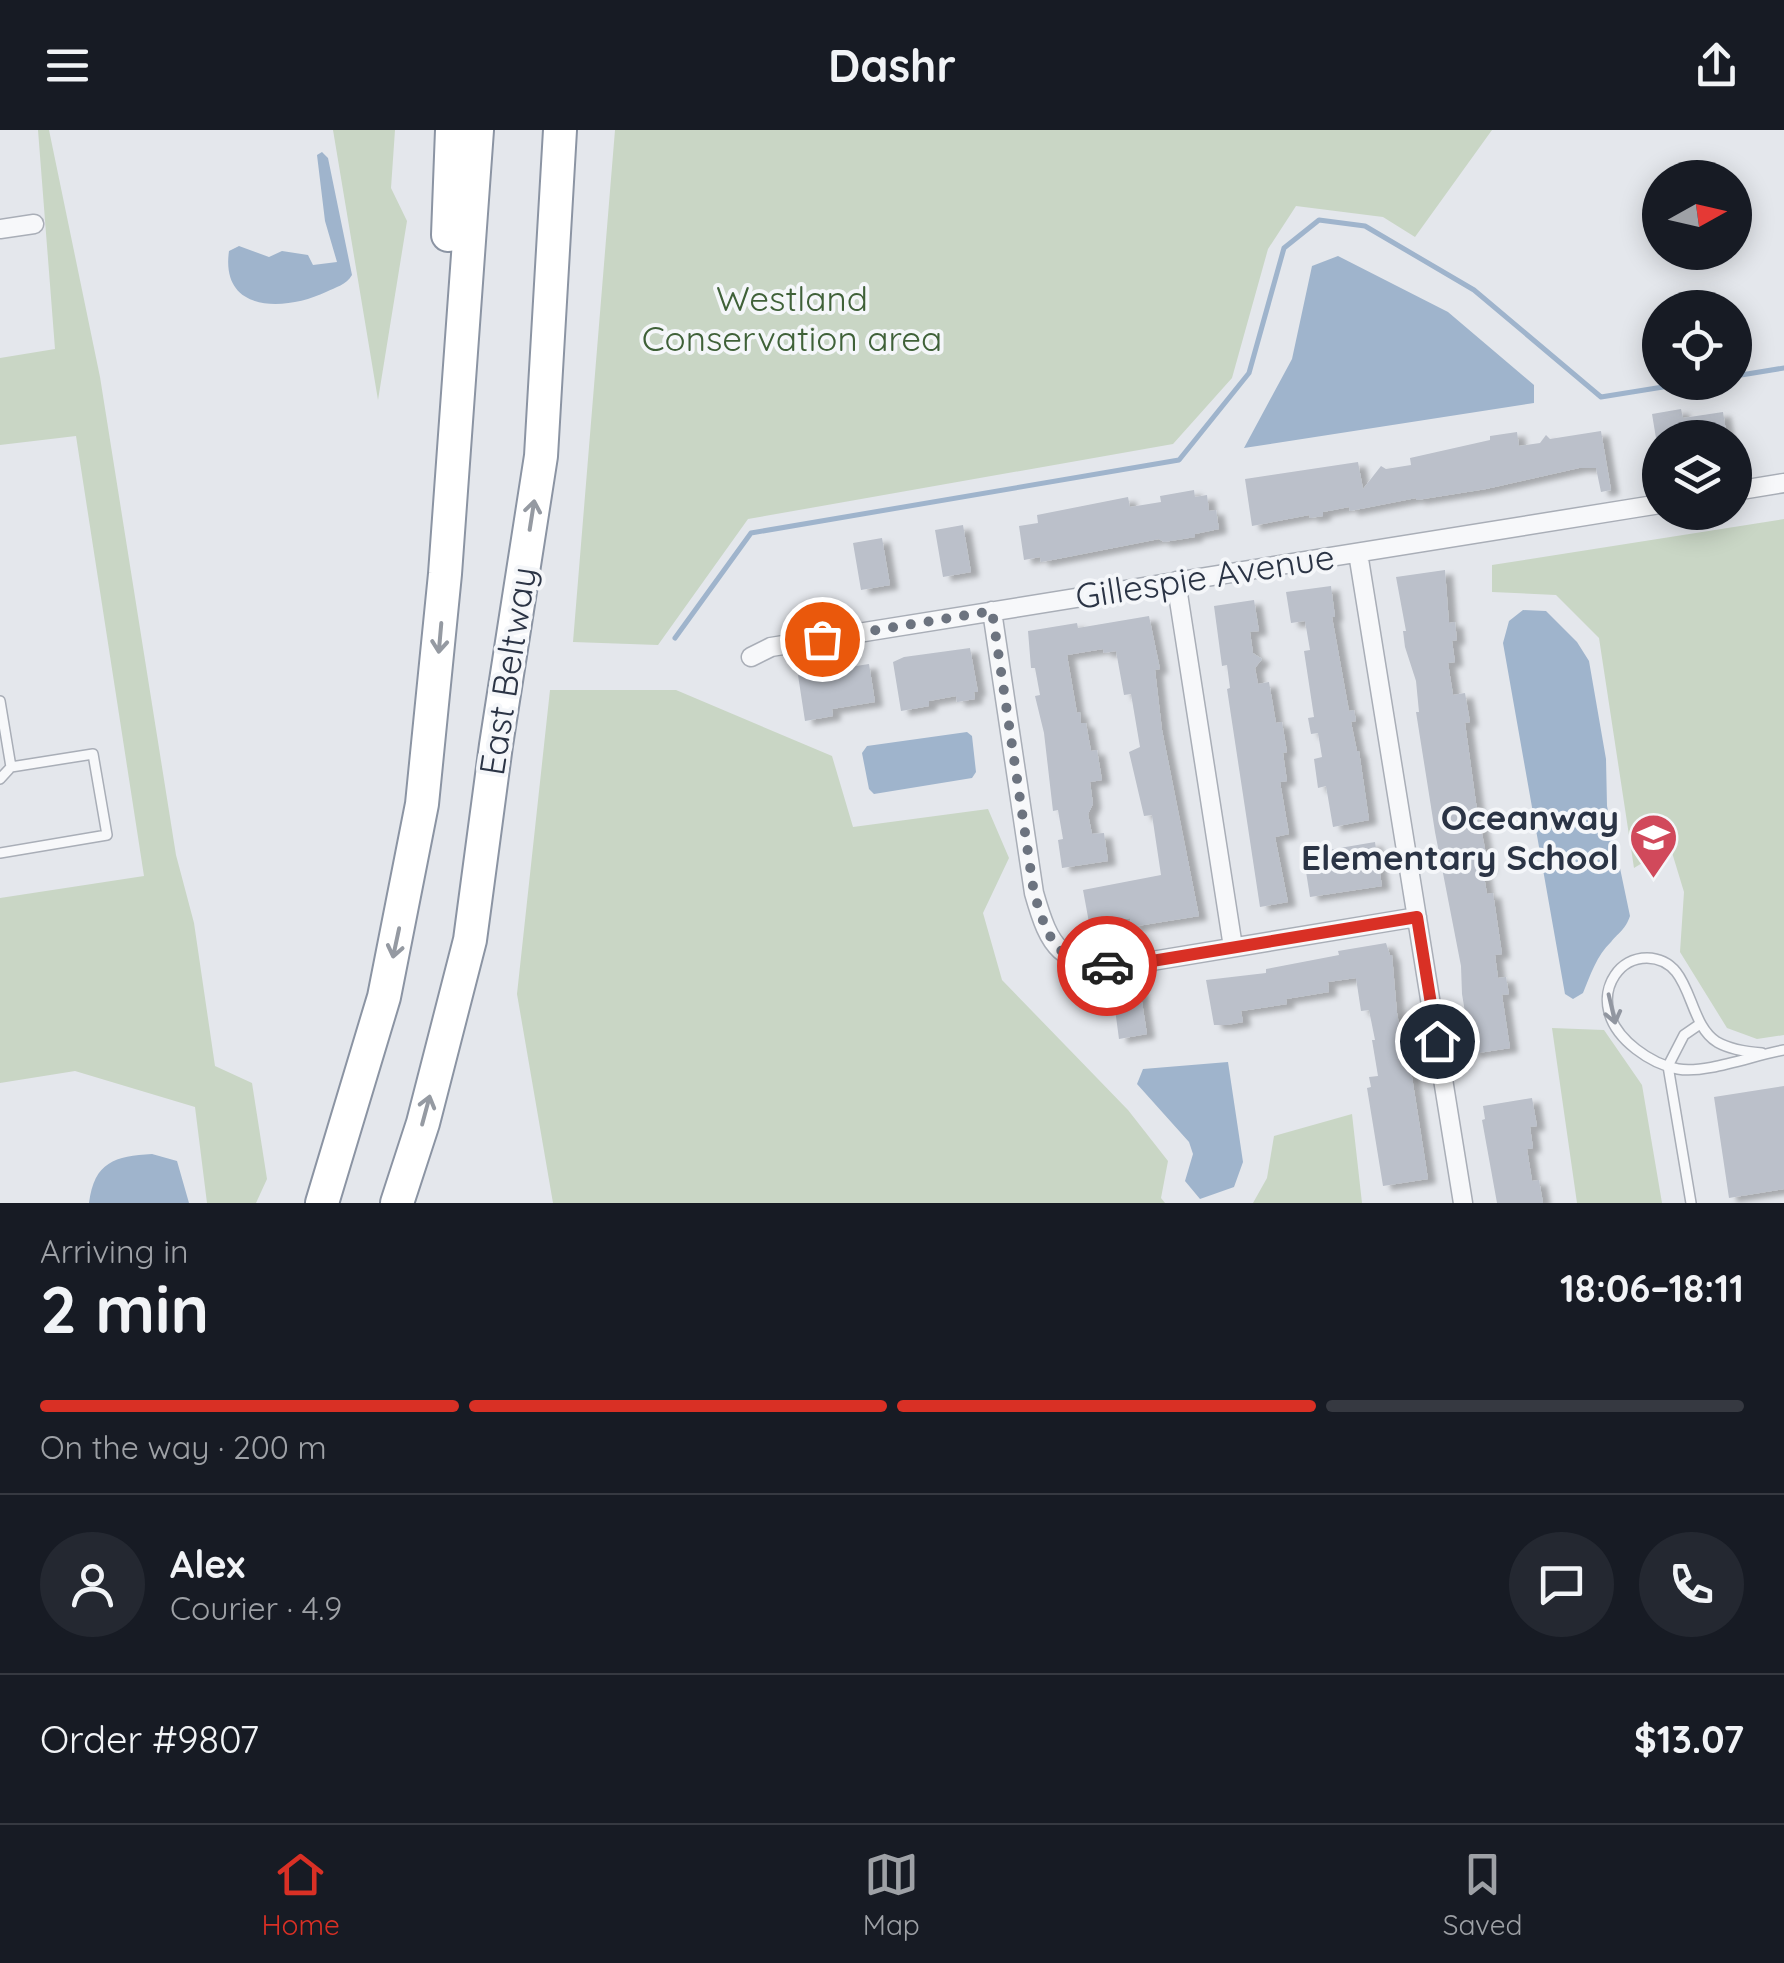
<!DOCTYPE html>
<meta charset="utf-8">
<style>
:root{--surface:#171b24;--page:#242831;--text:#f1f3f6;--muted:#9ea1a6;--line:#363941;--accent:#d93025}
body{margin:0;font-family:Quicksand,sans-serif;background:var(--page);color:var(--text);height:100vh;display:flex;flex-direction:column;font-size:38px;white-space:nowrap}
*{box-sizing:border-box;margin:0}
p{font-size:32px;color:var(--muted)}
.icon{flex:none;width:55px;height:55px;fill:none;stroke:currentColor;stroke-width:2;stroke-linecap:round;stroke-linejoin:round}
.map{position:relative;height:1073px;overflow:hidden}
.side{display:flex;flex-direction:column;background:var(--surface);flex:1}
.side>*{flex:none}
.needle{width:65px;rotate:82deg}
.controls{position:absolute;left:1642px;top:30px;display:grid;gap:20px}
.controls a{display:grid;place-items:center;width:110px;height:110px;border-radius:50%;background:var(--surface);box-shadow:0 5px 25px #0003;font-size:50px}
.pin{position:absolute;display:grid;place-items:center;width:85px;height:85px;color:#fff;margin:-42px;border:5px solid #fff;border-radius:50%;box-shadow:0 2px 10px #0007}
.courier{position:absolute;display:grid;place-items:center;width:100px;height:100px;margin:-50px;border:8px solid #d93025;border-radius:50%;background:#fff;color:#222;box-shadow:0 2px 12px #0007}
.head em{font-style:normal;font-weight:700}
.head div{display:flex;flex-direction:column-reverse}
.head{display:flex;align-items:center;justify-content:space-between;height:170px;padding:0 40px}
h1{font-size:65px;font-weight:700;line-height:75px}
.bar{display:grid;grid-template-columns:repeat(4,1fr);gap:15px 10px;align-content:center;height:120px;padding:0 40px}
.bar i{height:12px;border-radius:8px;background:var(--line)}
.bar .on{background:var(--accent)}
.bar p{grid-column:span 4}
.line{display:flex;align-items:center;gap:25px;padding:0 40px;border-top:2px solid var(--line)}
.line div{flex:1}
.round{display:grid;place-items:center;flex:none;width:105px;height:105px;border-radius:52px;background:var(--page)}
header{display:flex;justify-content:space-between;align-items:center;height:130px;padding:0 40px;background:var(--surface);font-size:45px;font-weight:700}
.tabs{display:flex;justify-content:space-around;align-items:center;height:140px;border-top:2px solid var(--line);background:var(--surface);font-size:28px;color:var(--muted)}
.tabs a{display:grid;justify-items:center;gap:5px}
.tabs .on{color:var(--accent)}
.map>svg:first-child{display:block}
.green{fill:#c9d6c5}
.water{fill:#9fb4cc}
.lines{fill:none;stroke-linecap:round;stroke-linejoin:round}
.stream{stroke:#9fb4cc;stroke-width:5}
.building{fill:#bbc0ca;filter:url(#shadow)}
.lane-casing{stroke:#a9aeb7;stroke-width:12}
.street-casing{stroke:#a9aeb7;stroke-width:21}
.highway-casing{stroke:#8b94a3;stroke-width:36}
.lane{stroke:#f7f8fa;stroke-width:9}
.street{stroke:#f7f8fa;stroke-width:18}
.highway{stroke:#fff;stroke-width:32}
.oneway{stroke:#959aa2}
.oneway2{stroke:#9196a0}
.done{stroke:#6c737f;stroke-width:10;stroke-dasharray:0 18}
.route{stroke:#d93025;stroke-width:12}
.labels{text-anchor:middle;stroke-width:8;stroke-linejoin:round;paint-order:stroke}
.park-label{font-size:35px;fill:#3f6138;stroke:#f4f6f9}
.street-label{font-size:35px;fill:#2b3445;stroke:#f4f6f9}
.poi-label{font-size:35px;font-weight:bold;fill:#2b3445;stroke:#f4f6f9;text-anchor:end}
</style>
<header><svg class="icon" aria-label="menu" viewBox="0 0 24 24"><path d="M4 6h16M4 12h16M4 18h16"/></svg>Dashr<svg class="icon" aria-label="share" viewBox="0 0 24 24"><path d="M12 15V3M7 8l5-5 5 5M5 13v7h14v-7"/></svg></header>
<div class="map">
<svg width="1784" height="1073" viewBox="0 0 1784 1073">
<defs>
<filter id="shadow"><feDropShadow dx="8" dy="4.5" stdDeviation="2.5" flood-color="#0004"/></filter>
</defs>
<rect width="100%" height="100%" fill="#e4e7ec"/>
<path class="green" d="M38,0h11l51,247 76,478 18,68 21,143 37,17 15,96 -11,24h-49l-12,-96 -120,-36 -75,12v-185l144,-22 -68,-440 -76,9v-87l55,-9z
M333,0h62l-4,58 16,33 -29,179z
M615,0h877l-77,107 -32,-20 -87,-11 -28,43 -36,129 -59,66 -425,75 -90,126 -85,-3z
M1784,389v516l-27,4 -30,-11 -47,-76 4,-60 -14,-46 -36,22 -35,-230 -43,-43 -64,-3v-27z
M550,560h126l156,66 21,71 135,-18 21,49 -26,55 19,67 126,130 40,51 -7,37 4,5h-612l-36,-209z
M1552,898l52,2 38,55 20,118h-85z
M1352,984l10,89h-109l14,-25 7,-42z"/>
<path class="water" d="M322,22l6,6 24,117c-6,10 -16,12 -26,17 -40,19 -106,22 -97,-41l10,-5 30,11 13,-6 26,4 5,10 24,-3 -12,-41 -8,-66z
M1338,126l110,56 86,73v18l-290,45 48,-89 20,-93z
M1523,480l23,1 31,31 12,19 17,98 1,47 23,110c-5,14 -10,15 -19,26 -14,13 -21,34 -28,51l-10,6 -8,-5 -62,-351 6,-22z
M967,602l5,4 4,36 -4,6 -98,16 -5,-5 -7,-36 5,-7z
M1228,932l15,100 -9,25 -34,12 -15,-18 8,-27 -4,-12 -52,-58 6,-15z
M152,1024l25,7 12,42h-100c5,-41 26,-47 63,-49z"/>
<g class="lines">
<path class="stream" d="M1735,246l49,-8
M675,508l76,-105 428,-73 70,-87 35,-125 35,-28 46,6 109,64 127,107 93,-15"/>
</g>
<path class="building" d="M1681,279l2,9 40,-6 4,26h-71l-4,-24z
M1601,301l10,59 -10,2 -5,-24h-17l-93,21 -69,11 -1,-2 -66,13 -1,-4 -26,5v4l-13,2 -1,-3 -57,11 -7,-47 113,-17 5,27 18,-23 5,3 25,-4 -1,-7 80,-18v-4l27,-4 2,14 21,-3 6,-8 4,4z
M1194,360l1,7 12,-2 2,16 7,-1 3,19 -24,5v3l-31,5 -5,-3 -107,21 -11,2 -1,-5 -16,3 -5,-34 19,-3 -1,-8 91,-18 2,10 31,-5 -1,-6z
M963,395l8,47 -28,5 -8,-47z
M882,408l8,47 -29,5 -8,-47z
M1445,440l4,53 6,-1 2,18 -5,1 3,21 -7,1 5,32 12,-2 5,29 -5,1 11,80 13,66 -6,1 4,24 6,-1 9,61 -7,1 3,23 8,-1 3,17 -7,1 8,53 -38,6 -10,-60 -1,-28 -26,-134 -19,-120h3l-3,-31 -11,-34 -2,-16h3l-10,-54z
M1331,456l4,31h-3l17,94 5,-1 2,11 -5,1 6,29h2l10,69 -36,7 -7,-41 -8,2 -4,-29 8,-2 -4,-24 -7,1 -3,-16 6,-1 -10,-66 6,-1 -5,-29 -14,2 -5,-31z
M1254,470l5,31 -9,1 3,21 9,6 -7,9 3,16 11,-2 7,41 6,-1 5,30 -4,1 4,28 -7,1 9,52 -14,3 13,65 -28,5 -33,-218 3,-1 -3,-23 -5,1 -8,-60z
M1149,486l11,53 -5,1 7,60 37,186 -68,11 -1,-9 -29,5v3l-11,2 -7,-38 78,-15 -9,-60 -8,1 -15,-64 11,-5 -9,-53 -7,1 -8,-44 -12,2 -1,-4 -36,6 10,58 3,-1 1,11h5l5,28 6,-1 5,30 -12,2 3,22 -5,10 4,20 12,-1 4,28 -46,7 -4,-28 5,-1 -5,-29 -5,1 -9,-78 -9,-37 5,-1 -5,-27h-4l-3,-37 49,-8 1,5z
M970,518l8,44h-4l1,7 -18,3 -1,-6 -27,5v5l-28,5 -8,-49 11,-5z
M869,534l6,38 -43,7 1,7 -28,5 -7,-46z
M1375,712l7,44 -72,11 -6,-38 19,-3 -1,-5z
M1386,813l4,12h2l5,58 6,33 4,-1 21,134 -45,7 -16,-98 4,-1 -2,-10 9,-1 -6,-36h3l-6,-30 -8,1 -5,-33 -28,4 1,10 -43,7 1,5 -46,7 2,11 -16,3h-13l-8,-45 60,-7v-4l73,-14 -1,-4z
M1140,859l7,45 -28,5 -6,-45z
M1784,956v103l-55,9 -15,-101z
M1532,968l5,28 -7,1 3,21 -6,1 5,32 7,-1 4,23h-46l-15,-83 3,-1 -2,-13z"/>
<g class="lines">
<defs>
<path id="lane" d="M0,571l11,66
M0,649l11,-12 82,-13 14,81 -107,18
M1762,923c-15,-1 -31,-3 -45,-11 -32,-20 -23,-83 -70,-84 -28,0 -45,28 -38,54 7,28 42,52 69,57 28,5 76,-14 106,-19
M1691,1073l-23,-137 16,-31 16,-11"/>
<path id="street" d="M0,99l34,-5
M1735,361l49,-8
M1358,423l105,650
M1176,451l57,366
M992,481l42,282c16,56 26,72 88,73l295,-49
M751,527l20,-10 889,-143"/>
<path id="highway" d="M448,105l4,-105
M322,1073l62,-206 38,-193 23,-230 32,-444
M397,1073l26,-80 47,-183 26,-195 45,-289 19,-326"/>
</defs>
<use href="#lane" class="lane-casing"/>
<use href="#street" class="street-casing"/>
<use href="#highway" class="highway-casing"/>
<use href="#lane" class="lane"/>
<use href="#street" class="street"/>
<use href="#highway" class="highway"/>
</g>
<defs><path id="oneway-shaft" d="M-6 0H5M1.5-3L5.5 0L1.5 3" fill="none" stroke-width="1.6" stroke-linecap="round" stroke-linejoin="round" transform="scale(2.5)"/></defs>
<g class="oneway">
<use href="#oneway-shaft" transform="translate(532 385) rotate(-81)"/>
<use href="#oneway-shaft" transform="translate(440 508) rotate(95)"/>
<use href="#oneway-shaft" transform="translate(396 813) rotate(102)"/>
<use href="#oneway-shaft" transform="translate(426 980) rotate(-75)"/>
</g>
<use class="oneway2" href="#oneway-shaft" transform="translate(1612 879) rotate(77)"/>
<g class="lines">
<path class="done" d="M822,509l170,-28 42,282c13,43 22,72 73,73"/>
<path class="route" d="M1107,836h15l295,-49 20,124"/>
</g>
<defs>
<symbol id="school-pin" viewBox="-11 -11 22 30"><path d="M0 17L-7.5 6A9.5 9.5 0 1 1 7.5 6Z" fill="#d1495b" stroke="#f4f6f9"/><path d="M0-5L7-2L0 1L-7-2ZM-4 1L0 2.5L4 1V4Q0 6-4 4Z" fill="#fff"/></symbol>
</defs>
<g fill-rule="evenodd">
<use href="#school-pin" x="1626" y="680" width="55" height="75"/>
</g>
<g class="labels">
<g class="park-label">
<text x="792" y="181">Westland<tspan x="792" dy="40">Conservation area</tspan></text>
</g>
<g class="street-label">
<text transform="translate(1205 447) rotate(-9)" y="12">Gillespie Avenue</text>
<text transform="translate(508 541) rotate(-81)" y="12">East Beltway</text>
</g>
<g class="poi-label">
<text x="1619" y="700">Oceanway<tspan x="1619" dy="40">Elementary School</tspan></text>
</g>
</g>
</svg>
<div class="controls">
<a><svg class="needle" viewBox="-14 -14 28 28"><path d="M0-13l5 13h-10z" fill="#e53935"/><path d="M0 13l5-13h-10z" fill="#9ea1a6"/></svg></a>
<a><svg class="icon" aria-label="locate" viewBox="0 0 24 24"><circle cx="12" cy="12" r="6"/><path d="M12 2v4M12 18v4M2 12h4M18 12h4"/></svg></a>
<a><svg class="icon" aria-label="layers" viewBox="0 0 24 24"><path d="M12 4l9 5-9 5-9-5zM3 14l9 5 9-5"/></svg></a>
</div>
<div class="pin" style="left:822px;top:509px;background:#ea580c"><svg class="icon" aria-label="bag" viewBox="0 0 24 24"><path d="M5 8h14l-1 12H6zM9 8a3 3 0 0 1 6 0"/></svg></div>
<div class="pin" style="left:1437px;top:911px;background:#1f2937"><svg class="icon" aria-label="home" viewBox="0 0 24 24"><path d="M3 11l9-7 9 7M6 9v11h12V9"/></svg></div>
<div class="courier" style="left:1107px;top:836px"><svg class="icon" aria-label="car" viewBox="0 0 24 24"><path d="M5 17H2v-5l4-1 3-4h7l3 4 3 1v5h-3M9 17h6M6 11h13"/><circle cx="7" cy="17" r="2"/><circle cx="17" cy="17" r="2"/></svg></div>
</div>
<section class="side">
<div class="head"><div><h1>2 min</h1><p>Arriving in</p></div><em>18:06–18:11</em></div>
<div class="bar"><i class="on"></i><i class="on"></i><i class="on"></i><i></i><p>On the way · 200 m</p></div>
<div class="line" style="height:180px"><a class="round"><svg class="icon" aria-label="person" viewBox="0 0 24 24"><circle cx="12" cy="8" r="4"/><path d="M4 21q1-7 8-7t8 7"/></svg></a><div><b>Alex</b><p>Courier · 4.9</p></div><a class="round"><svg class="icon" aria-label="chat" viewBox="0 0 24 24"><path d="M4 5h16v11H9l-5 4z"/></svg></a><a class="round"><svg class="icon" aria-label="phone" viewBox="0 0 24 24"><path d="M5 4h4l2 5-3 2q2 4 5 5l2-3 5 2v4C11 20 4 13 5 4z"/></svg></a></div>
<div class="line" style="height:130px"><div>Order #9807</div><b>$13.07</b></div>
</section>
<nav class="tabs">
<a class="on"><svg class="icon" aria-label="home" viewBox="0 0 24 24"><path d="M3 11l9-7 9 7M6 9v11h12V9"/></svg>Home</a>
<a><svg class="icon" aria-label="map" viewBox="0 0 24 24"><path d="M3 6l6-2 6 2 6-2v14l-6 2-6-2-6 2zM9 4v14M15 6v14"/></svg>Map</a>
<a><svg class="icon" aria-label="saved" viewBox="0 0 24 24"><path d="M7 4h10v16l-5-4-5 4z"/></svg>Saved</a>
</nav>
